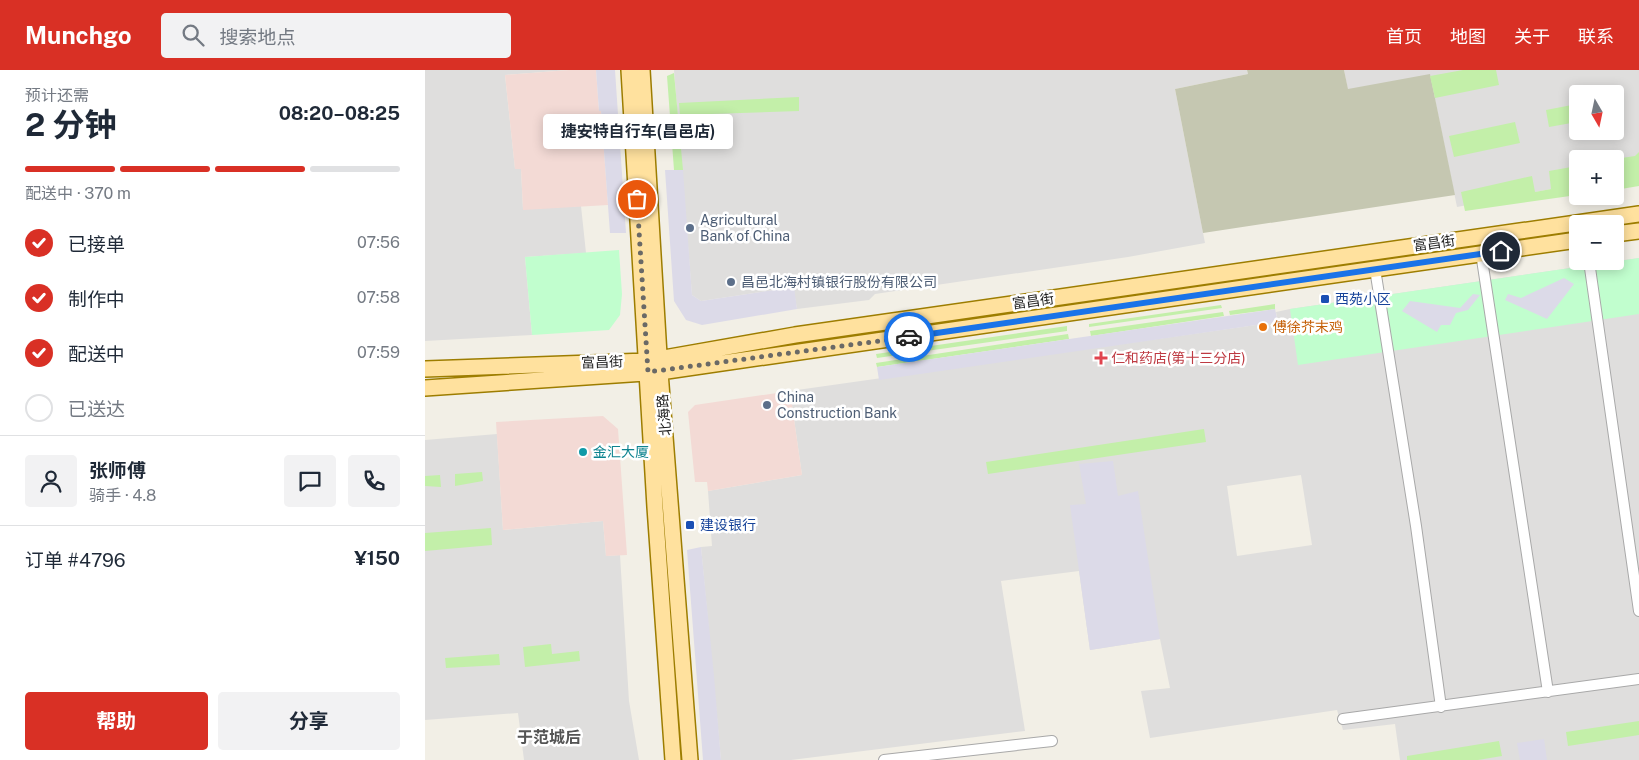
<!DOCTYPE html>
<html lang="zh">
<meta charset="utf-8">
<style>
:root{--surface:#fff;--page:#f2f2f3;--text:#1f2937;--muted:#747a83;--line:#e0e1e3;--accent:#d93025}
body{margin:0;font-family:"Public Sans","Noto Sans SC",sans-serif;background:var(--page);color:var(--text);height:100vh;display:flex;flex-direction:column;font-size:19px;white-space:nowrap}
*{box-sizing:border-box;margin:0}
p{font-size:16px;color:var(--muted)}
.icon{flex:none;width:28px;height:28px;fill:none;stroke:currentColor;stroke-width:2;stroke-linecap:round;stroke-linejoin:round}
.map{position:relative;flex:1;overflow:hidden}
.side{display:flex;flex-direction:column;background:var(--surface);width:425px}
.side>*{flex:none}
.needle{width:32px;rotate:171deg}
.buttons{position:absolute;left:1144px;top:15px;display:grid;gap:10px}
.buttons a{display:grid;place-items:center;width:55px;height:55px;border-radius:5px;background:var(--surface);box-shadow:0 2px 12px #0003;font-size:25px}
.pin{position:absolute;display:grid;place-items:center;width:42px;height:42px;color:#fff;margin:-21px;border:2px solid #fff;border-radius:50%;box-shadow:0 1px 5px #0007}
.courier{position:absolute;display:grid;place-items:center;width:50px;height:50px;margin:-25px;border:4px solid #1a73e8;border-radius:50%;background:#fff;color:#222;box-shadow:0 1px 6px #0007}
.bubble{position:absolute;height:35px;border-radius:5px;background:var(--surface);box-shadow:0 2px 12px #0003;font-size:16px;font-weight:700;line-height:35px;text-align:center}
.headline em{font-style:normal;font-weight:700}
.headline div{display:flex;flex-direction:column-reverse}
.headline{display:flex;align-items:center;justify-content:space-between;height:85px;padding:0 25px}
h1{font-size:32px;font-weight:700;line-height:38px}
.bar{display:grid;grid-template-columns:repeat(4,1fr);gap:8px 5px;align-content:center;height:60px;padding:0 25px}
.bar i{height:6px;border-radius:4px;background:var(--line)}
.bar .current{background:var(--accent)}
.bar p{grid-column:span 4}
.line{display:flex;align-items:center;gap:12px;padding:0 25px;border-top:1px solid var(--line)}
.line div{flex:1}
.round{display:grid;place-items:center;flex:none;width:52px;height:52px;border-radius:5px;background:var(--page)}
ol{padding:0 25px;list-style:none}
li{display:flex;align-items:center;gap:15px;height:55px}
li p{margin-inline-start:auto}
li .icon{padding:5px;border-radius:50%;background:var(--accent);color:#fff;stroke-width:4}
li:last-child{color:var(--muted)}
li i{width:28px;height:28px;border:2px solid var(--line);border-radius:50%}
.button{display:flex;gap:10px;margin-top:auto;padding:10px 25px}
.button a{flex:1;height:58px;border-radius:5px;background:var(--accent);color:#fff;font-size:20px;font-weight:700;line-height:58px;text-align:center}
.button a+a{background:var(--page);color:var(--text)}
header{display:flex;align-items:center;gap:30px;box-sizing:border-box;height:70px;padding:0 25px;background:var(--accent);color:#fff}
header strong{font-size:24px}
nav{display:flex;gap:28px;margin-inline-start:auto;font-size:18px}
.search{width:350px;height:45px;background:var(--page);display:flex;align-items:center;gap:12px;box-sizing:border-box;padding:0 18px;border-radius:5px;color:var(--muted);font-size:19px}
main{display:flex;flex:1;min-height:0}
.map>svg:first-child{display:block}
.residential{fill:#dfdedd;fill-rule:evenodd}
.commercial{fill:#f3dad5}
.construction{fill:#c5c7b1}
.grass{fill:#c3efa9}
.park{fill:#c1fece}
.plaza{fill:#dcdae8}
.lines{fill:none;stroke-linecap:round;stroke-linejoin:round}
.street-casing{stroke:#a8a8a8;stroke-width:12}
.primary-casing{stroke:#9d7d00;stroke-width:18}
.street{stroke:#fff;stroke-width:10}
.primary{stroke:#ffe19e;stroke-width:15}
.done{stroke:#6a6966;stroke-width:5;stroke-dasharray:0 9}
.route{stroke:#1a73e8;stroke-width:6}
.service-dot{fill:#5c6f8a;stroke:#fff;stroke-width:2}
.transit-dot{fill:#1a4fb4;stroke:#fff;stroke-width:2}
.food-dot{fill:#e8710a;stroke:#fff;stroke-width:2}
.health-dot{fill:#e0444e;stroke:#fff;stroke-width:2}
.culture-dot{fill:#0f9aa8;stroke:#fff;stroke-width:2}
.labels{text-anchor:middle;stroke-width:5;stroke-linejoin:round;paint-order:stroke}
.service-label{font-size:14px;fill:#4e5e75;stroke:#fff;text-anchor:start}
.street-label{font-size:14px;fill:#212121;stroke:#fff}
.transit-label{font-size:14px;fill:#164399;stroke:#fff;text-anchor:start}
.food-label{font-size:14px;fill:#c56008;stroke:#fff;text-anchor:start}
.health-label{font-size:14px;fill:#be3a42;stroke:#fff;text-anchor:start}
.culture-label{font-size:14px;fill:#0d838f;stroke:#fff;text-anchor:start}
.quarter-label{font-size:16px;font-weight:bold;fill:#545454;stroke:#fff}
</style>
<header>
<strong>Munchgo</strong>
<div class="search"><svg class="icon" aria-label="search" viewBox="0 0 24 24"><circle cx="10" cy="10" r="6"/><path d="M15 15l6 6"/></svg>搜索地点</div>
<nav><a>首页</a><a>地图</a><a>关于</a><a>联系</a></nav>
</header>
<main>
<section class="side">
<div class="headline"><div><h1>2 分钟</h1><p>预计还需</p></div><em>08:20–08:25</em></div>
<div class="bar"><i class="current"></i><i class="current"></i><i class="current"></i><i></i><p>配送中 · 370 m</p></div>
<ol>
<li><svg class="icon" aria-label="check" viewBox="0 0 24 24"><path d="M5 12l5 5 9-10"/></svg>已接单<p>07:56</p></li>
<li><svg class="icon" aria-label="check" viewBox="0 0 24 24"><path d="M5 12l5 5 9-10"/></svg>制作中<p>07:58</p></li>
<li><svg class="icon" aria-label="check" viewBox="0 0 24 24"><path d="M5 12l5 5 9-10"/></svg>配送中<p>07:59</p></li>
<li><i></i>已送达</li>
</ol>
<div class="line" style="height:90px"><a class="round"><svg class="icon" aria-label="person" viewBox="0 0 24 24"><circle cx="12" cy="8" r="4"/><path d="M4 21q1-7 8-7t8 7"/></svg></a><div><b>张师傅</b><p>骑手 · 4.8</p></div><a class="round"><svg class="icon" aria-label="chat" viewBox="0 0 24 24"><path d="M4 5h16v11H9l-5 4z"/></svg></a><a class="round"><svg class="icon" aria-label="phone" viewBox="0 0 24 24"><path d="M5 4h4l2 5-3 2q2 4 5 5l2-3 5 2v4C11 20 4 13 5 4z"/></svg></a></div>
<div class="line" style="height:65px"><div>订单 #4796</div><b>¥150</b></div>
<div class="button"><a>帮助</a><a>分享</a></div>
</section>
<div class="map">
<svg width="1214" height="690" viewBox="0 0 1214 690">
<rect width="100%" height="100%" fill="#f2efe6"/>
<path class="residential" d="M0,0h144l-64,5 10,94h6l2,40 58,-3 5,47 -61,4 7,78 -107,6z
M249,0h573l1,4 -73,15 30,154 -77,14 -253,37 -6,6 -72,9 -4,-22 -92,14 -9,-6z
M919,0h295v102l-24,5v-18h-38v25l-120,23 -27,-132 -82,15zM1152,24h38v37h-38z
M1214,188v502h-239l-5,-36 -52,6 -6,-20 -187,28 -9,-47 29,-3 -10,-49 -70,11 -11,-79 -78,10 24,150 -234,29h-70l-20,-213 11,-1 -4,-55 94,-16 -12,-84 488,-69 -2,-10 14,-3zM876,405l11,70 -75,11 -10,-70z
M72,364l6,96 100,-9 3,35 14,-1 9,146 10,59h-115l-6,-47 -93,7v-280z"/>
<path class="commercial" d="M144,0h27l3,41h2l7,94 -85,5 -2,-41h-6l-10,-94z
M365,321l12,84 -94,16 -1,-9h-12l-7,-70 7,-7z
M178,346l15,13 9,126 -21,1 -3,-35 -100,9 -7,-108z"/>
<path class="construction" d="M822,0h97l4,19 82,-15 25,121 -252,38 -28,-144 73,-15z"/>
<path class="grass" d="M1038,0h33l3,15 -64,13 -5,-22z
M249,3l9,97h-9l-7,-94z
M374,27v14l-119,4 -1,-12z
M1152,34v18l-28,5 -3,-17z
M1090,52l5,21 -66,14 -5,-21z
M1214,82v34l-24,4v-31l20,-3z
M1152,96v29l-112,16 -4,-19 71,-16 3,16 16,-3 -2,-18z
M850,234v5l-45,6 -1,-4z
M796,235l1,3 -133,19v-3z
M798,242l1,4 -133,20 -1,-5z
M642,256v5l-190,27 -1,-4z
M643,264l1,5 -192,28 -1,-4z
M779,359l2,13 -218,32 -2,-12z
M57,402l1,9 -28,5v-12z
M15,405l1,12 -16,-1v-10z
M66,458l1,17 -67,6v-18z
M126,574l1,10 27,-3 1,10 -55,6 -2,-20z
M74,584l1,11 -54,3 -1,-10z
M1214,651v14l-71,11 -2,-14z
M1074,671l3,15 -24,4h-71v-4z"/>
<path class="park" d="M194,180l3,44 -2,21 -11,15 -77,5 -7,-78z
M1214,188v56l-341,51 -8,-56z"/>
<path class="plaza" d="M171,0h19l11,163h-16l-9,-122h-2z
M240,100h18l9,125 9,6 93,-14 3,22 -95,16 -16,-5 -12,-19z
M1139,208l10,6 -27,35 -42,-19 3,-6 13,4z
M1048,224l7,1 -12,15 -12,3 -6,12h-9l-4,7 -35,-21 8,-10 50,7z
M850,239l3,13 -399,58 -2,-13z
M688,391l5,35 20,-5 22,148 -70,11 -20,-145 16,-1 -7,-40z
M276,477l13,129 7,84h-18l-16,-210z
M1119,669l3,21h-27l-3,-17z"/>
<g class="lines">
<defs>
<path id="street" d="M1056,183l67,439
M1164,191l50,350
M950,199l41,257 25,181
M918,649l296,-40
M459,690l168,-19"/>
<path id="primary" d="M204,0l26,437 18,253
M217,0l18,302 30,388
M1190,164l24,-3
M0,299l222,-8 148,-26 844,-121
M0,318l235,-16 917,-132"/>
</defs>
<use href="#street" class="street-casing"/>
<use href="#primary" class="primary-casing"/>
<use href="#street" class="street"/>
<use href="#primary" class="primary"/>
</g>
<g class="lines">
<path class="done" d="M212,129l11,173 261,-35"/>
<path class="route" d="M484,267l592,-86"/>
</g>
<g class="service-dot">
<circle cx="265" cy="158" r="5"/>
<circle cx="306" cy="212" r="5"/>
<circle cx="342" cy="335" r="5"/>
</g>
<g class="transit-dot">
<rect x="895" y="224" width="10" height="10" rx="2.5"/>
<rect x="260" y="450" width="10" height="10" rx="2.5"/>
</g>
<circle class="food-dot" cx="838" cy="257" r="5"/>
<path class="health-dot" d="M673.5 280.5h5v5h5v5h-5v5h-5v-5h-5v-5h5z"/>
<circle class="culture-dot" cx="158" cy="382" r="5"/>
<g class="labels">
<g class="service-label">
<text x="275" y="155">Agricultural<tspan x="275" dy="16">Bank of China</tspan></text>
<text x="316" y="217">昌邑北海村镇银行股份有限公司</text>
<text x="352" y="332">China<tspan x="352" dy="16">Construction Bank</tspan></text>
</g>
<g class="street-label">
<text transform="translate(1009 173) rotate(-8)" y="5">富昌街</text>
<text transform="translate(608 231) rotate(-8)" y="5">富昌街</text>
<text transform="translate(177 292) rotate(-2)" y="5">富昌街</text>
<text transform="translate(239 345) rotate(-95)" y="5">北海路</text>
</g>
<g class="transit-label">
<text x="910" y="234">西苑小区</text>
<text x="275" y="460">建设银行</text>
</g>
<g class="food-label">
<text x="848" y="262">傅徐芥末鸡</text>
</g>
<g class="health-label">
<text x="686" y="293">仁和药店(第十三分店)</text>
</g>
<g class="culture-label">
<text x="168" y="387">金汇大厦</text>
</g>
<g class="quarter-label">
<text x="124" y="673">于范城后</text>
</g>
</g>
</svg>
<div class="buttons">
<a><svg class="needle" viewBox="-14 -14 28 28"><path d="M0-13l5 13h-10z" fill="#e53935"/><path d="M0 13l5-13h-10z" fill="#747a83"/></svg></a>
<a>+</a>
<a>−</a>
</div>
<div class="pin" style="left:212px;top:129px;background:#ea580c"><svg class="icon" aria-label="bag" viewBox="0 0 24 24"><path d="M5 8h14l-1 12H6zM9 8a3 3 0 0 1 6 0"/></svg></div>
<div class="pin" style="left:1076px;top:181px;background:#1f2937"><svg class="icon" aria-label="home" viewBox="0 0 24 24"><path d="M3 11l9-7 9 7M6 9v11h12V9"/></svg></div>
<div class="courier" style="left:484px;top:267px"><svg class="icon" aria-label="car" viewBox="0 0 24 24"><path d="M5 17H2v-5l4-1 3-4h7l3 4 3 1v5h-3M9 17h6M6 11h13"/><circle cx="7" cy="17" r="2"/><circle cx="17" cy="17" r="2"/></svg></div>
<div class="bubble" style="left:118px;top:44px;width:190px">捷安特自行车(昌邑店)</div>
</div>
</main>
